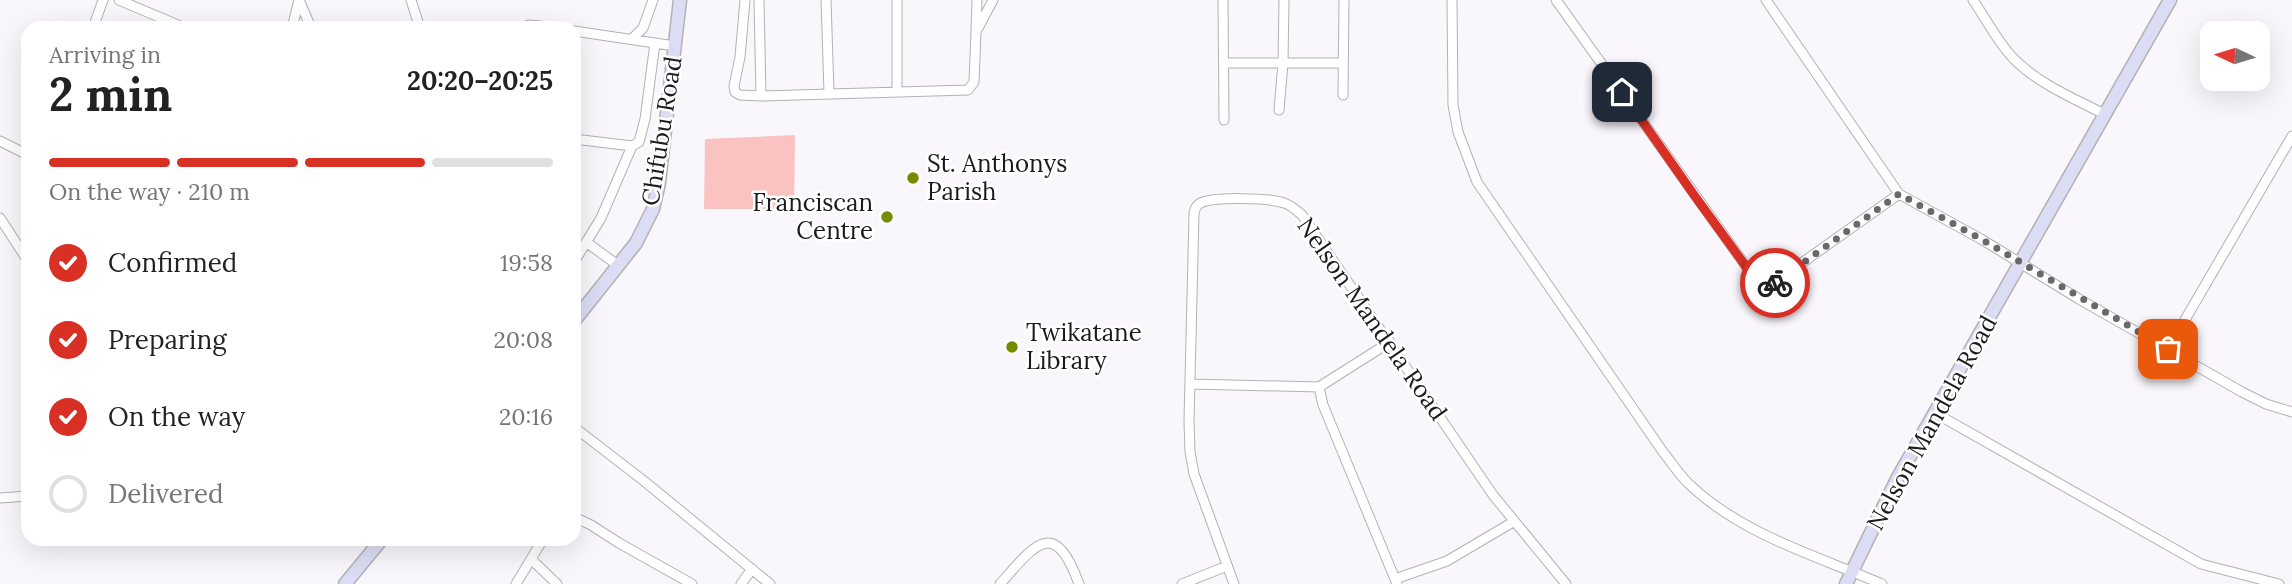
<!DOCTYPE html>
<meta charset="utf-8">
<style>
:root{--surface:#fff;--page:#f2f2f2;--text:#222;--muted:#767676;--line:#e0e0e0;--accent:#d93025}
body{margin:0;font-family:Lora,serif;background:var(--page);color:var(--text);height:100vh;display:flex;flex-direction:column;font-size:26px;white-space:nowrap}
*{box-sizing:border-box;margin:0}
p{font-size:23px;color:var(--muted)}
.icon{flex:none;width:38px;height:38px;fill:none;stroke:currentColor;stroke-width:2;stroke-linecap:round;stroke-linejoin:round}
.map{position:relative;flex:1;overflow:hidden}
.sheet{position:absolute;left:21px;top:21px;width:560px;height:525px;display:flex;flex-direction:column;background:var(--surface);border-radius:21px;box-shadow:0 7px 28px #0002}
.sheet>*{flex:none}
.needle{width:46px;rotate:274deg}
.controls{position:absolute;left:2200px;top:21px;display:grid;gap:14px}
.controls a{display:grid;place-items:center;width:70px;height:70px;border-radius:14px;background:var(--surface);box-shadow:0 7px 28px #0002;font-size:35px}
.pin{position:absolute;display:grid;place-items:center;width:60px;height:60px;color:#fff;margin:-30px;border-radius:14px;box-shadow:0 4px 10px #0006}
.courier{position:absolute;display:grid;place-items:center;width:70px;height:70px;margin:-35px;border:5px solid #d93025;border-radius:50%;background:#fff;color:#222;box-shadow:0 2px 9px #0007}
.summary em{font-style:normal;font-weight:700}
.summary div{display:flex;flex-direction:column-reverse}
.summary{display:flex;align-items:center;justify-content:space-between;height:119px;padding:0 28px}
h1{font-size:46px;font-weight:700;line-height:52px}
.bar{display:grid;grid-template-columns:repeat(4,1fr);gap:10px 7px;align-content:center;height:84px;padding:0 28px}
.bar i{height:9px;border-radius:5px;background:var(--line)}
.bar .on{background:var(--accent)}
.bar p{grid-column:span 4}
ol{padding:0 28px;list-style:none}
li{display:flex;align-items:center;gap:21px;height:77px}
li p{margin-inline-start:auto}
li .icon{padding:7px;border-radius:50%;background:var(--accent);color:#fff;stroke-width:4}
li:last-child{color:var(--muted)}
li i{width:38px;height:38px;border:4px solid var(--line);border-radius:50%}
.map>svg:first-child{display:block}
.green{fill:#fac3c1}
.lines{fill:none;stroke-linecap:round;stroke-linejoin:round}
.street-casing{stroke:#b3b1b5;stroke-width:11}
.secondary-casing{stroke:#b3b1b5;stroke-width:15}
.street{stroke:#fff;stroke-width:9}
.secondary{stroke:#dcdcf4;stroke-width:12}
.done{stroke:#6a686a;stroke-width:7;stroke-dasharray:0 12.6}
.route{stroke:#d93025;stroke-width:9}
.poi-dot{fill:#758c00;stroke:#fff;stroke-width:2.5}
.labels{text-anchor:middle;stroke-width:5;stroke-linejoin:round;paint-order:stroke}
.street-label{font-size:24px;fill:#1c1b1c;stroke:#fff}
.poi-label{font-size:24px;fill:#1c1b1c;stroke:#fff;text-anchor:start}
</style>
<div class="map">
<svg width="2292" height="584" viewBox="0 0 2292 584">
<rect width="100%" height="100%" fill="#faf7fc"/>
<path class="green" d="M795,135l-1,74h-90l1,-70z"/>
<g class="lines">
<defs>
<path id="street" d="M119,0l66,28
M411,0l9,28
M745,0l-5,57 -6,29 1,6 5,3 21,1 207,-6 6,-8 2,-50 17,-32
M759,0l2,96
M826,0l3,92
M1223,0l1,120
M1452,0l1,105 5,27 19,50 186,270c9,11 17,24 27,33 53,50 127,71 192,99
M1556,0l202,283 17,-1 124,-88
M1766,0l133,194 82,45 98,60 163,93 24,12 26,8
M1973,0c13,19 25,43 41,59 25,25 59,39 90,55
M300,2l11,26
M93,28l10,-28
M292,28l7,-28
M520,28l9,-3 31,3
M976,30l1,-30
M574,31l101,15
M632,39l11,-11 10,-28
M1224,63h118
M897,92v-92
M1343,95l1,-95
M1279,110l4,-47 1,-63
M574,139l58,7 7,-4 6,-23 10,-76
M0,141l28,14
M0,218l28,43
M586,242l33,24
M574,262l27,-44 31,-72
M2168,349l124,-213
M1190,384l129,3 4,18 74,179
M1319,387l71,-45
M1935,413l266,151 78,20
M574,427l70,54 126,103
M0,498l28,-2
M574,517l17,8 28,18 73,41
M532,560l25,24
M1395,579l52,-18 66,-39
M516,584l27,-45
M741,584l11,-15
M1000,584c34,-38 54,-69 79,0
M1182,584l45,-18
M1234,584l-40,-110 -4,-22 -1,-31 5,-207c1,-5 1,-7 5,-10 12,-8 71,-6 85,-1 7,2 12,7 18,12l191,280 73,89"/>
<path id="secondary" d="M574,321l62,-78 17,-34 6,-26 21,-183
M345,584l37,-45
M1846,584l51,-105 273,-479"/>
</defs>
<use href="#street" class="street-casing"/>
<use href="#secondary" class="secondary-casing"/>
<use href="#street" class="street"/>
<use href="#secondary" class="secondary"/>
</g>
<g class="lines">
<path class="done" d="M1775,283l124,-89 82,45 187,110"/>
<path class="route" d="M1622,92l72,103 64,88h17"/>
</g>
<g class="poi-dot">
<circle cx="913" cy="178" r="7"/>
<circle cx="887" cy="217" r="7"/>
<circle cx="1012" cy="347" r="7"/>
</g>
<g class="labels">
<g class="street-label">
<text transform="translate(662 131) rotate(-81)" y="8">Chifubu Road</text>
<text transform="translate(1372 319) rotate(55)" y="8">Nelson Mandela Road</text>
<text transform="translate(1932 423) rotate(-61)" y="8">Nelson Mandela Road</text>
</g>
<g class="poi-label">
<text x="927" y="172">St. Anthonys<tspan x="927" dy="28">Parish</tspan></text>
<text x="873" y="211" text-anchor="end">Franciscan<tspan x="873" dy="28">Centre</tspan></text>
<text x="1026" y="341">Twikatane<tspan x="1026" dy="28">Library</tspan></text>
</g>
</g>
</svg>
<div class="controls">
<a><svg class="needle" viewBox="-14 -14 28 28"><path d="M0-13l5 13h-10z" fill="#e53935"/><path d="M0 13l5-13h-10z" fill="#767676"/></svg></a>
</div>
<div class="pin" style="left:2168px;top:349px;background:#ea580c"><svg class="icon" aria-label="bag" viewBox="0 0 24 24"><path d="M5 8h14l-1 12H6zM9 8a3 3 0 0 1 6 0"/></svg></div>
<div class="pin" style="left:1622px;top:92px;background:#1f2937"><svg class="icon" aria-label="home" viewBox="0 0 24 24"><path d="M3 11l9-7 9 7M6 9v11h12V9"/></svg></div>
<div class="courier" style="left:1775px;top:283px"><svg class="icon" aria-label="bike" viewBox="0 0 24 24"><circle cx="6" cy="16" r="4"/><circle cx="18" cy="16" r="4"/><path d="M6 16l4-8h5l3 8M10 8l3 8H6M13 5h3"/></svg></div>
<section class="sheet">
<div class="summary"><div><h1>2 min</h1><p>Arriving in</p></div><em>20:20–20:25</em></div>
<div class="bar"><i class="on"></i><i class="on"></i><i class="on"></i><i></i><p>On the way · 210 m</p></div>
<ol>
<li><svg class="icon" aria-label="check" viewBox="0 0 24 24"><path d="M5 12l5 5 9-10"/></svg>Confirmed<p>19:58</p></li>
<li><svg class="icon" aria-label="check" viewBox="0 0 24 24"><path d="M5 12l5 5 9-10"/></svg>Preparing<p>20:08</p></li>
<li><svg class="icon" aria-label="check" viewBox="0 0 24 24"><path d="M5 12l5 5 9-10"/></svg>On the way<p>20:16</p></li>
<li><i></i>Delivered</li>
</ol>
</section>
</div>
